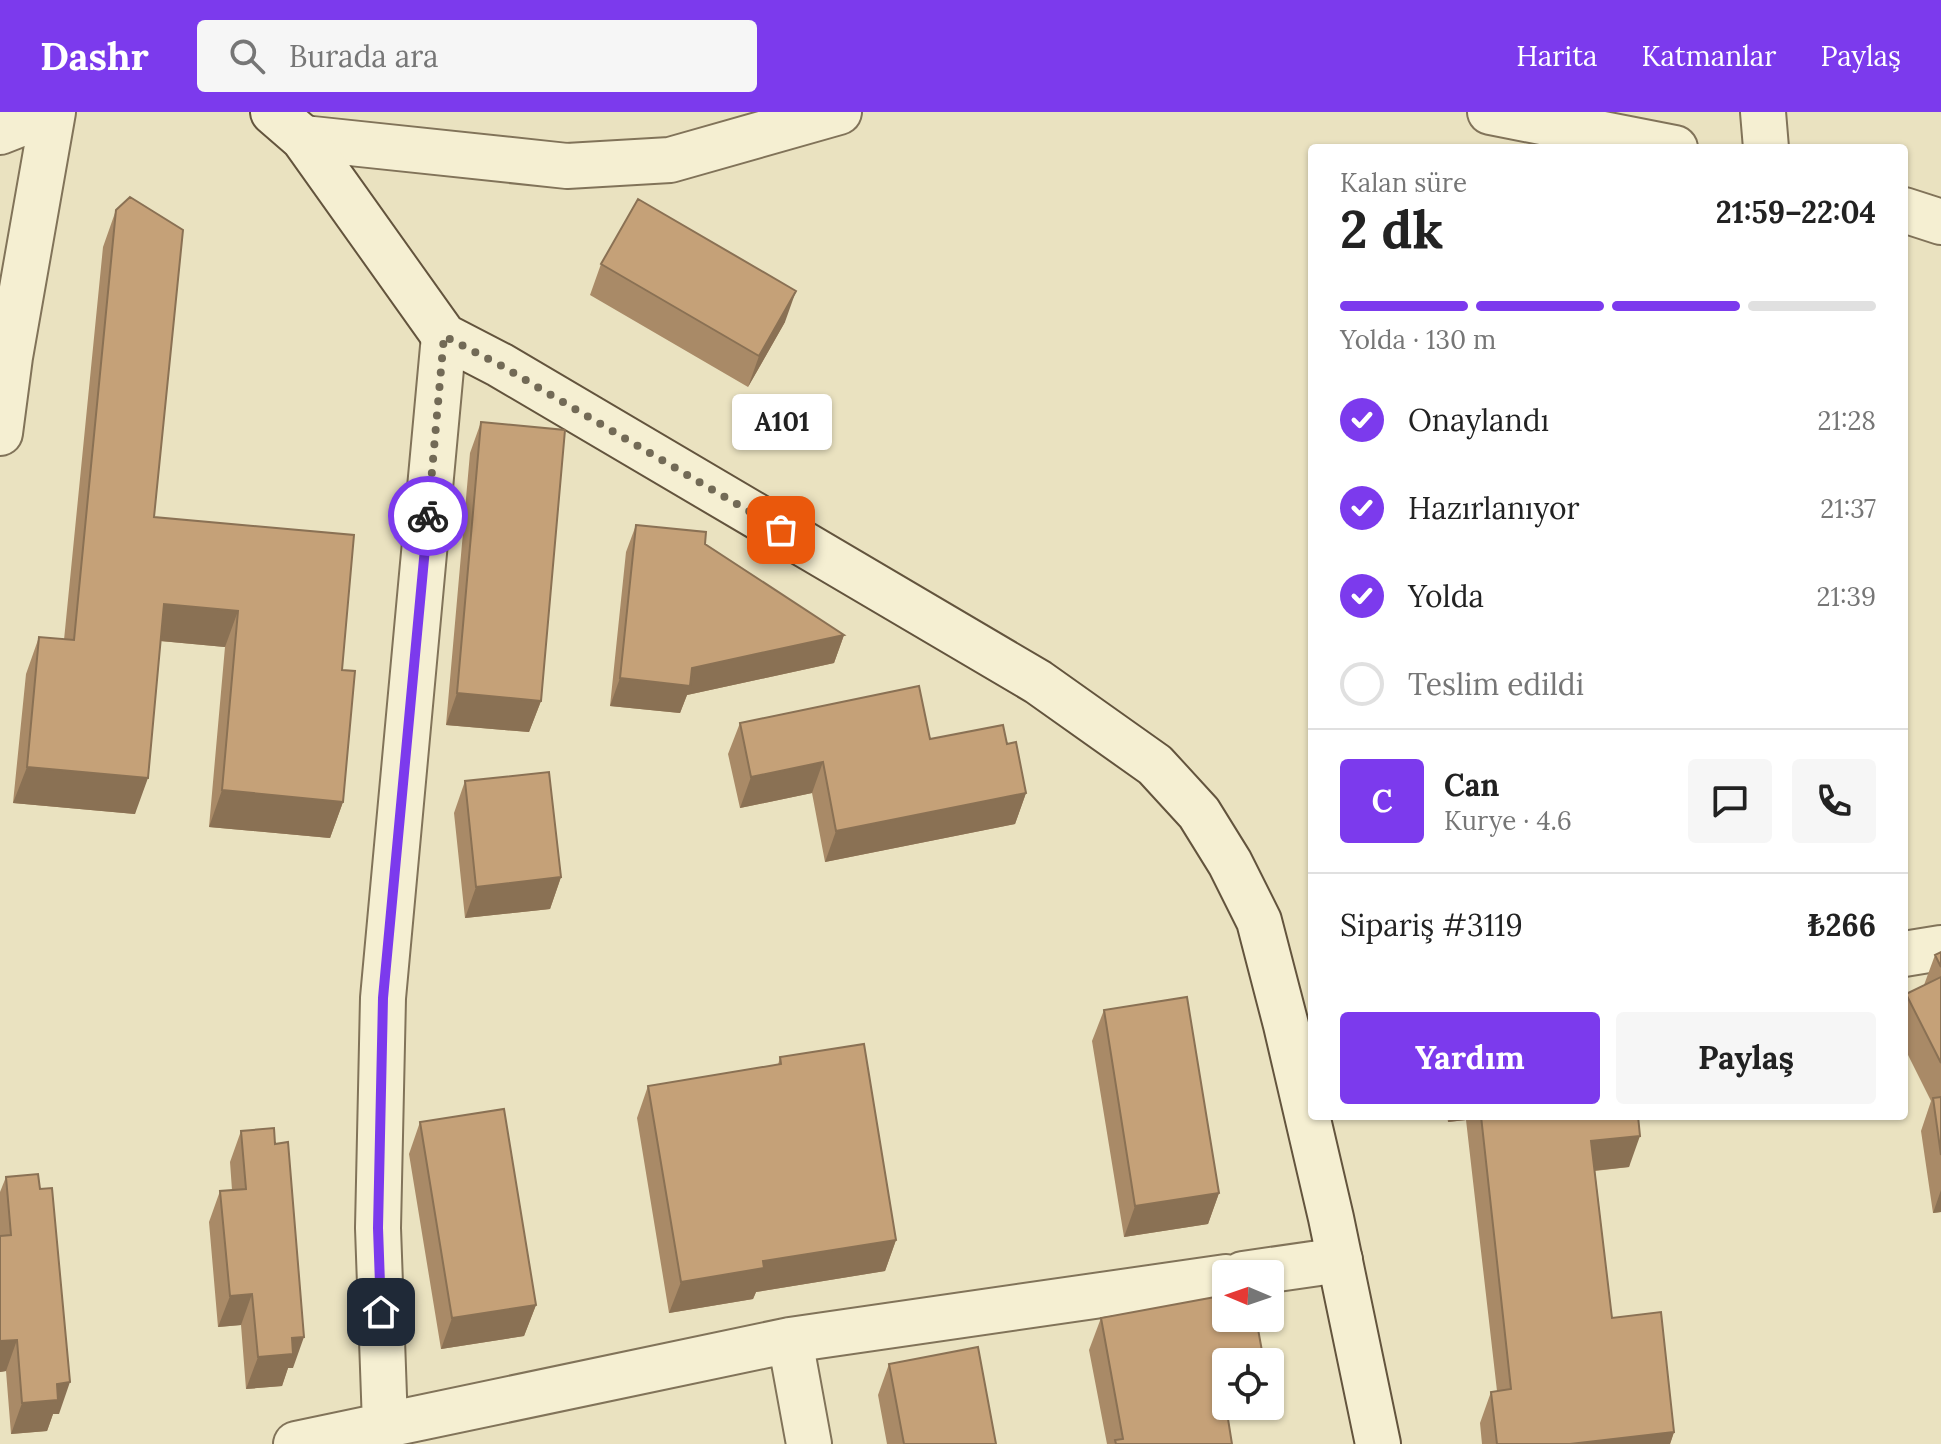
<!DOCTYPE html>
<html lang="tr">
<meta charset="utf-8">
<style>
:root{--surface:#fff;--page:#f6f6f6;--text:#222;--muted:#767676;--line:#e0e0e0;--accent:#7c3aed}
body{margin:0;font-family:Lora,serif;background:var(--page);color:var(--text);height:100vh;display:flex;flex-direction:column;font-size:30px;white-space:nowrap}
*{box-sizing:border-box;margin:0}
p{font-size:26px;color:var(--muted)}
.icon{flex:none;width:44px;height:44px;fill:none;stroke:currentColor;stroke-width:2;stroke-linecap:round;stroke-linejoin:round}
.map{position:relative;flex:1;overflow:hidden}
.details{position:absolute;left:1308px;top:32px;width:600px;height:976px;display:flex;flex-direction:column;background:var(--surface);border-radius:8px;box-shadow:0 2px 6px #0004}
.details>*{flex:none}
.needle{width:52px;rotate:272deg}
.buttons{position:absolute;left:1212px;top:1148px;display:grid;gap:16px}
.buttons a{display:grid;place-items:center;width:72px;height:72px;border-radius:8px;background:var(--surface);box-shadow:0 2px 6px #0004;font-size:40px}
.pin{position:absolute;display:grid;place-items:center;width:68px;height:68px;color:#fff;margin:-34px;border-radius:16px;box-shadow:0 4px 12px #0006}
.courier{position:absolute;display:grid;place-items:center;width:80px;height:80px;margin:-40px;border:6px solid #7c3aed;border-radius:50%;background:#fff;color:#222;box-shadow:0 2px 10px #0007}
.bubble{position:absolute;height:56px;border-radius:8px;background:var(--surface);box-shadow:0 2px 6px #0004;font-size:26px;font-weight:700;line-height:56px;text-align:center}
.summary em{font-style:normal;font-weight:700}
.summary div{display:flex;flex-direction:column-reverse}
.summary{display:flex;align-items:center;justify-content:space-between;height:136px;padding:0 32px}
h1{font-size:52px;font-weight:700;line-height:60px}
.bar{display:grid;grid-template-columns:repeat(4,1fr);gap:12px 8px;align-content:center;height:96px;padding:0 32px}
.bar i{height:10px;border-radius:6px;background:var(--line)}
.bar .selected{background:var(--accent)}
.bar p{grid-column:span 4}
.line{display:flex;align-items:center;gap:20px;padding:0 32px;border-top:2px solid var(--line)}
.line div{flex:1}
.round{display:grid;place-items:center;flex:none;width:84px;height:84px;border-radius:8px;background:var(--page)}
ol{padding:0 32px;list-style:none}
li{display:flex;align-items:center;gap:24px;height:88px}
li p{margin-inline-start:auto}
li .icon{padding:8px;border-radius:50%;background:var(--accent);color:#fff;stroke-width:4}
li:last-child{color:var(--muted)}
li i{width:44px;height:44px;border:4px solid var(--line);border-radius:50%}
.cta{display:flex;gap:16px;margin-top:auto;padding:16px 32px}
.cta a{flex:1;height:92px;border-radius:8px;background:var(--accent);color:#fff;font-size:32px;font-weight:700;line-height:92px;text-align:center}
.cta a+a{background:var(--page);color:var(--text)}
header{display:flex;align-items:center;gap:48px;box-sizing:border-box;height:112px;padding:0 40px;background:var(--accent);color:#fff}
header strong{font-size:38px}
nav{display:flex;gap:44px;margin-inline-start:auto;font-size:28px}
.search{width:560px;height:72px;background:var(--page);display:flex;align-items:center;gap:20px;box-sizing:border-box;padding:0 28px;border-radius:8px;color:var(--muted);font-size:30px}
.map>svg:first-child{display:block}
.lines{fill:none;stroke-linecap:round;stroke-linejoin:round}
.street-casing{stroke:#817359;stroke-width:48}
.secondary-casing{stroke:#63543d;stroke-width:48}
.street{stroke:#f5efd2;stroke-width:44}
.secondary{stroke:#f5efd2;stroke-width:44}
.wall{fill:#a98a67}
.shaded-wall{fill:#8a7154}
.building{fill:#c5a178;stroke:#8a7154;stroke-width:2}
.done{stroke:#726a56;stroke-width:8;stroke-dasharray:0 14.4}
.route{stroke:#7c3aed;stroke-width:10}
</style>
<header>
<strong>Dashr</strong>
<div class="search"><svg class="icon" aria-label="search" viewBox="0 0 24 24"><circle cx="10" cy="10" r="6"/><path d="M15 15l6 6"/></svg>Burada ara</div>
<nav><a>Harita</a><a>Katmanlar</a><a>Paylaş</a></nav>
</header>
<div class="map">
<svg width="1941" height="1332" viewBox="0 0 1941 1332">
<rect width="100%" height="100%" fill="#eae2c0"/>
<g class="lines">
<defs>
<path id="street" d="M1490,0l185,36
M1763,0l3,36
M0,20l51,-20
M303,26l264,28 103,-6 169,-48
M1904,98l37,12
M0,321l10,-76 43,-245
M1904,842l37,-6
M1243,1162l97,-14
M790,1228l19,104
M385,1312l-7,-196 5,-230 61,-662
M296,1332l494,-104 436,-63"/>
<path id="secondary" d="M273,0l30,26 141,198 56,29 538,317 117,83 44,48 31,50 29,58 27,104 45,193 47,226"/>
</defs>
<use href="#street" class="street-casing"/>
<use href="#secondary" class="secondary-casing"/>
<use href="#street" class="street"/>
<use href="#secondary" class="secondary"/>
</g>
<path class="wall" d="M116,98l38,307 188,153 1,132 -13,36 -121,-11 16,-180 -65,-6 -25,173 -122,-11 13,-129 13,-37 25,3 39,-393z
M601,152l184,58 -37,65 -158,-92z
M481,310l60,279 -12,31 -83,-7 24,-272z
M636,413l69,19 139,91 -10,28 -147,32 -7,18 -70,-7 16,-154z
M740,611l190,16 77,5 19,49 -11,31 -190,38 -13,-69 -72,15 -12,-54z
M465,669l96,96 -11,32 -85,9 -11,-105z
M1941,840v260l-8,1 -12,-82 10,-30 -27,-54v-47l2,-6 18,-9 11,-30z
M1104,898l115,183 -11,31 -84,13 -32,-196z
M780,945l116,183 -11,31 -129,21 -3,7 -84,14 -32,-195 11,-32 130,-21z
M1447,1004h191l-9,51 -34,4 17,147 62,114 -4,12h-188l-2,-21 11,-31 6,-1 -31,-271 -18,2z
M420,1010l116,183 -12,31 -83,13 -32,-195z
M241,1019l52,237h-5l-6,18 -36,3 -5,-64 -23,2 -9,-105 11,-31 12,-1 -2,-28z
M6,1065l53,237h-6l-6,17 -36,3 -5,-63 -6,1v-180z
M1101,1206l125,85 6,41h-125l-18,-94z
M889,1252l107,80h-109l-9,-49z"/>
<path class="shaded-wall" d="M796,179l-11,31 -37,65 11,-31z
M164,492l74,7 -13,36 -75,-7z
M844,523l-10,28 -147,32 -7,18 -70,-7 10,-28z
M457,581l84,8 -12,31 -83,-7z
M823,650l-11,31 -72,15 11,-31z
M27,655l121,11 -13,36 -122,-11z
M222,678l121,12 -13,36 -121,-11z
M1026,681l-11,31 -190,38 11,-31z
M561,765l-11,32 -85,9 11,-31z
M1450,1004h18l-2,4 -18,2z
M1640,1024l-11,31 -49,5 11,-31z
M1941,1078v22l-8,1z
M1219,1081l-11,31 -84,13 11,-31z
M896,1128l-11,31 -129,21 -3,7 -84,14 12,-31 82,-21z
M252,1182l-11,31 -23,2 12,-31z
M536,1193l-12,31 -83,13 11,-31z
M304,1225l-11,31h-5l-6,18 -36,3 12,-32 34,-19z
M17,1228l-11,31 -6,1v-31z
M1226,1262v29l-5,-28z
M70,1270l-11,32h-6l-6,17 -36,3 11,-31 35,-19z
M1674,1320l-4,12h-100z"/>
<path class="building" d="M130,85l53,33 -29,287 200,18 -12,135 13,1 -12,131 -121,-12 16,-179 -74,-7 -16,174 -121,-11 12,-130 35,3 42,-430z
M638,87l158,92 -37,65 -158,-92z
M481,310l84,8 -24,271 -84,-8z
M636,413l70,7 -1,12 139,91 -152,33 -2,18 -70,-8z
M919,574l11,53 73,-14 4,19 9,-2 10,51 -190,38 -13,-69 -72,15 -11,-54z
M549,660l12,105 -85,10 -11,-106z
M1941,840v15l-6,-12z
M1941,865v86l-35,-69z
M1187,885l32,196 -84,13 -31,-196z
M864,932l32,196 -133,21 1,7 -83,14 -33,-196 133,-22 -1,-7z
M1941,985v58l-8,-57z
M504,997l32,196 -84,13 -32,-196z
M1481,1004h157l2,20 -49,5 21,177 49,-6 13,120 -104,12h-73l-6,-52 20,-3z
M274,1016l1,16 13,-2 16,195 -12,1 1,16 -35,3 -6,-63 -22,2 -10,-105 26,-2 -5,-58z
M38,1062l2,15 12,-1 18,194 -13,2 1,16 -36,3 -5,-63 -17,1v-105l11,-1 -5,-58z
M1226,1183v23h30l8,44h-38v12l-5,1 11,69h-116l-1,-4 8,-1 -22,-121z
M978,1235l18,97h-92l-15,-80z"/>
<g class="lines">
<path class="done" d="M428,404l16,-180 56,29 281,165"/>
<path class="route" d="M381,1200l-3,-84 5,-230 45,-482"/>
</g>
</svg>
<div class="buttons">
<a><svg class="needle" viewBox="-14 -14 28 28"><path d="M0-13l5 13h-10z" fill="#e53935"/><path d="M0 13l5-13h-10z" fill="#767676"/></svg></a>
<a><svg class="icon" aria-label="locate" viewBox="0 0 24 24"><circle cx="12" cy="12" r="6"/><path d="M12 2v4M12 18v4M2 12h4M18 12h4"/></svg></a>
</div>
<div class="pin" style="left:781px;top:418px;background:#ea580c"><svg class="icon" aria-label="bag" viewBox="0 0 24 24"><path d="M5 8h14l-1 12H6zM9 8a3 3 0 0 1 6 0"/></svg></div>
<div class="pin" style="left:381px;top:1200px;background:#1f2937"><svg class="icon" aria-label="home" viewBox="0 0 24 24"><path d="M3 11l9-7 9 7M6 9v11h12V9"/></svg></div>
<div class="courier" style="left:428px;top:404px"><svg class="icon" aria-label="bike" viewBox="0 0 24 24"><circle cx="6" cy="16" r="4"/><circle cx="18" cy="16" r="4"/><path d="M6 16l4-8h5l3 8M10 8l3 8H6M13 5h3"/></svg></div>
<div class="bubble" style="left:732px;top:282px;width:100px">A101</div>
<section class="details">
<div class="summary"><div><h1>2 dk</h1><p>Kalan süre</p></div><em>21:59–22:04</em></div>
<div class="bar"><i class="selected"></i><i class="selected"></i><i class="selected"></i><i></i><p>Yolda · 130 m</p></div>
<ol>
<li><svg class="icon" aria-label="check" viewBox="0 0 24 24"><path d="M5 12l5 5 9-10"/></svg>Onaylandı<p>21:28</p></li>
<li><svg class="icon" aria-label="check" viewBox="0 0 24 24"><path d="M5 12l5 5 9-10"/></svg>Hazırlanıyor<p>21:37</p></li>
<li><svg class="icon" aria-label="check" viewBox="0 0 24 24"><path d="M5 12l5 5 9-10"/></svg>Yolda<p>21:39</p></li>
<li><i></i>Teslim edildi</li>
</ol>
<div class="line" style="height:144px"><b class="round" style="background:var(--accent);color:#fff">C</b><div><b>Can</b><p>Kurye · 4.6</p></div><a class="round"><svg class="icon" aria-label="chat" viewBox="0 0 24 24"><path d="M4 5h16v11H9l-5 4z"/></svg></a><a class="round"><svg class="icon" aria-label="phone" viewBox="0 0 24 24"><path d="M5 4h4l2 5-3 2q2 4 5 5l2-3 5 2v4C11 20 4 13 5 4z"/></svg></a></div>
<div class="line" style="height:104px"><div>Sipariş #3119</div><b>₺266</b></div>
<div class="cta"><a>Yardım</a><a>Paylaş</a></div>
</section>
</div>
